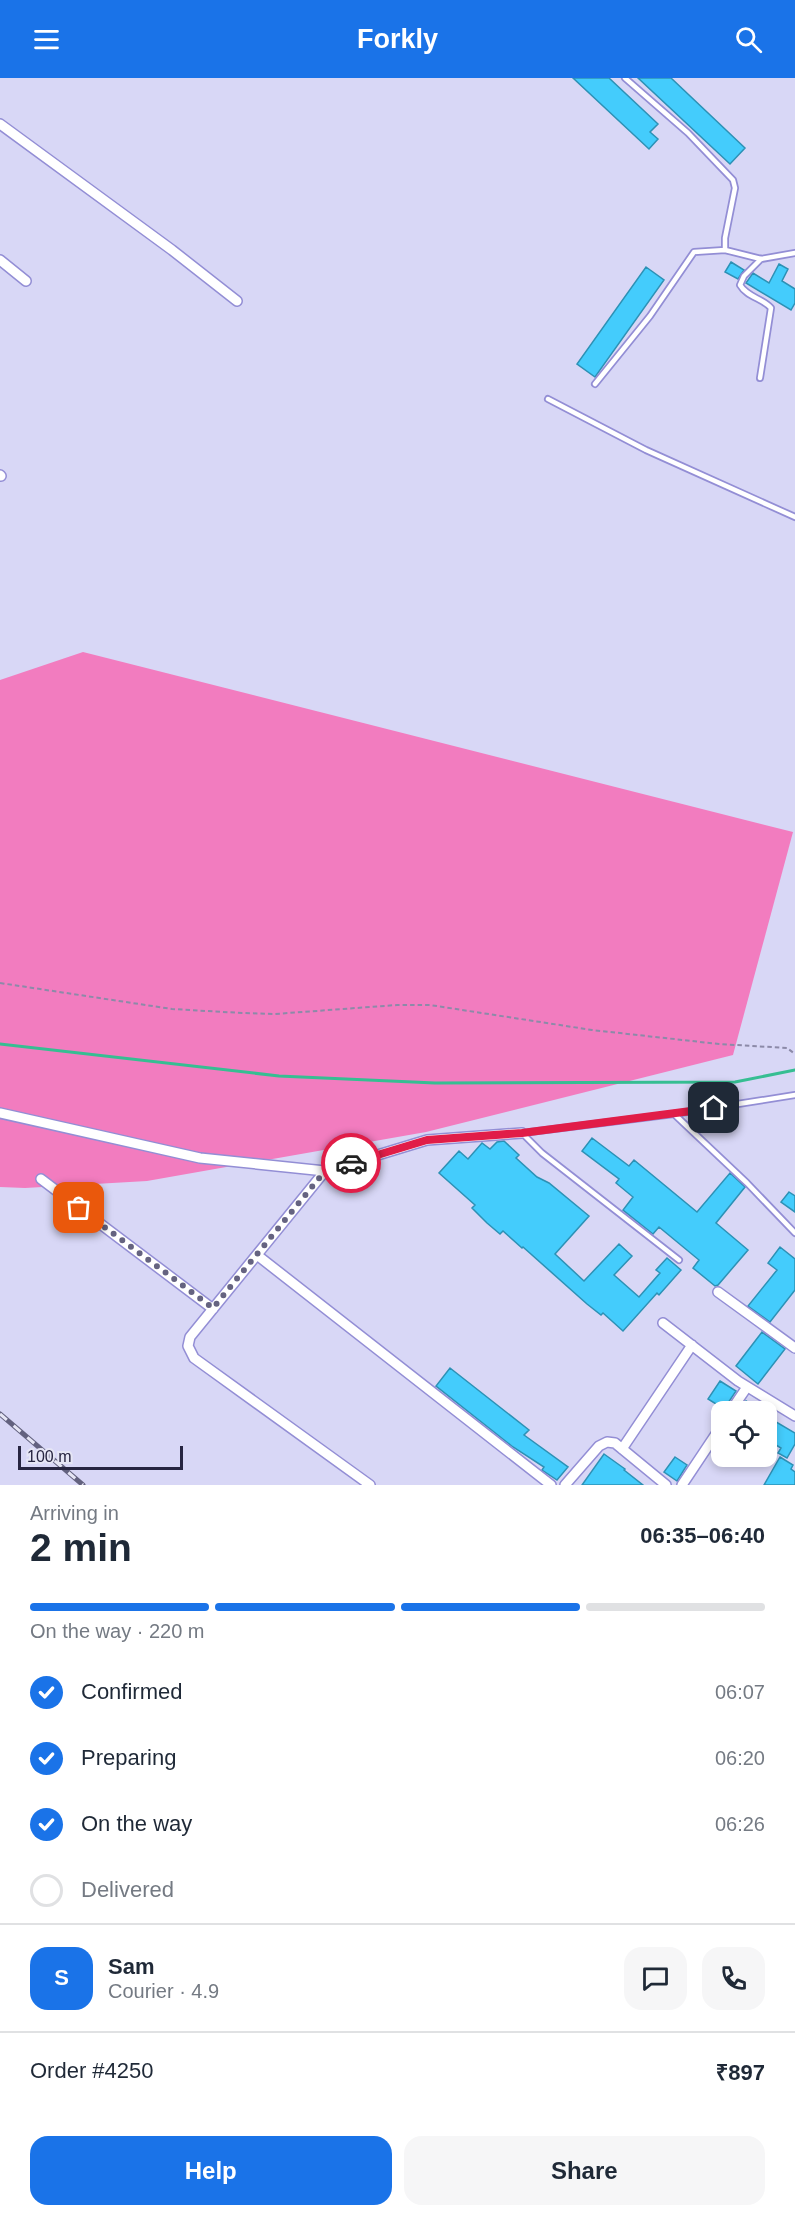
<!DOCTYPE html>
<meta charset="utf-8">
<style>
:root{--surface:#fff;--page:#f6f6f7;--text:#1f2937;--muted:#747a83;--line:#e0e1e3;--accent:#1a73e8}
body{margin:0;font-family:Arial,sans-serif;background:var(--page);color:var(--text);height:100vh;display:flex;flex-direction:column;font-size:22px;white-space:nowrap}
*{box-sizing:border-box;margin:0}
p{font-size:20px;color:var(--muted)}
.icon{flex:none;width:33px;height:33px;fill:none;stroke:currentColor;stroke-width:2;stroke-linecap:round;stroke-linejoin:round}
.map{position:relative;height:1407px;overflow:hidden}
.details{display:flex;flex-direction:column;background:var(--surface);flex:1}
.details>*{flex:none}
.controls{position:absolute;left:711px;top:1323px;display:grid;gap:12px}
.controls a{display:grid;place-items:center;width:66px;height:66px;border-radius:12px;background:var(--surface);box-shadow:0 3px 9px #0003;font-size:30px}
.scale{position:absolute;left:18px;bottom:15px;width:165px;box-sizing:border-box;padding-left:6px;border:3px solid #272541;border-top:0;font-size:16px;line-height:21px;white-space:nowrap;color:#272541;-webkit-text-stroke:4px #e6e6f5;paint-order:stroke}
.pin{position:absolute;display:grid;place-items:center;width:51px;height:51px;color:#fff;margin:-26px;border-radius:12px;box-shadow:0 3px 9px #0006}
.courier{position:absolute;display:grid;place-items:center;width:60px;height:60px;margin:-30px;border:4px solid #e11d48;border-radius:50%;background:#fff;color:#222;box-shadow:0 2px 8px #0007}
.head em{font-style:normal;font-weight:700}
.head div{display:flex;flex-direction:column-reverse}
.head{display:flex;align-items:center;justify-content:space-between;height:102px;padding:0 30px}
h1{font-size:39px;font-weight:700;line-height:45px}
.bar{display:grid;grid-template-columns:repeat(4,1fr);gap:9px 6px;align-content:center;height:72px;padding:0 30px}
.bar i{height:8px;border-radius:4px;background:var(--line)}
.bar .current{background:var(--accent)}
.bar p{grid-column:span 4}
.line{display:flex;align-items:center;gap:15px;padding:0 30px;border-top:2px solid var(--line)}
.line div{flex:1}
.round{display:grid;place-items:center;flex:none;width:63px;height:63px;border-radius:18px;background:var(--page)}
ol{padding:0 30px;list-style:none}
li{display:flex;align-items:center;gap:18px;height:66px}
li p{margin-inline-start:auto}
li .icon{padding:6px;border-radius:50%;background:var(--accent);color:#fff;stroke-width:4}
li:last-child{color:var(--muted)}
li i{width:33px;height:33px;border:3px solid var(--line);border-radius:50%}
.action{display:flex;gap:12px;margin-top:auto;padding:12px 30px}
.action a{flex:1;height:69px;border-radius:18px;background:var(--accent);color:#fff;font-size:24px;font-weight:700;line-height:69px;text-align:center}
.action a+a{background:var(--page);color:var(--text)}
header{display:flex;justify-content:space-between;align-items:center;height:78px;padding:0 30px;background:var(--accent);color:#fff;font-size:27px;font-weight:700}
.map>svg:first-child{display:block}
.green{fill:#f27cbf}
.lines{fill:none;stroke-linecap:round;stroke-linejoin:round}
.stream{stroke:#36be92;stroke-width:3}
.building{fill:#44ccfc;stroke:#2d91b5;stroke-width:1.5}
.service-casing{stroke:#938ed5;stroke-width:8}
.minor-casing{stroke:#938ed5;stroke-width:12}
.path{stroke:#8c8aa8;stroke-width:2;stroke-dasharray:4.5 3;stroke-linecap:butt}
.service{stroke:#fff;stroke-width:4.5}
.minor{stroke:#fff;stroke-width:9}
.rail-casing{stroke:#63627f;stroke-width:5}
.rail{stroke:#e6e6f5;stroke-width:3;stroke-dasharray:9;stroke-linecap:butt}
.done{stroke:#656380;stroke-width:6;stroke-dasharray:0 10.8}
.route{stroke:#e11d48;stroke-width:8}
</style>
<header><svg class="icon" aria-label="menu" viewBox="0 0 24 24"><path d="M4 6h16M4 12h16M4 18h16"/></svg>Forkly<svg class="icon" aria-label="search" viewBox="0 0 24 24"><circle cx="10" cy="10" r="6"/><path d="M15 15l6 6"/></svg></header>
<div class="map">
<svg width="795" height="1407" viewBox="0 0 795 1407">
<rect width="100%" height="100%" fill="#d8d7f6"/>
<path class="green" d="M83,574l710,180 -60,223 -307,77 -279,49 -122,7 -25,-1v-507z"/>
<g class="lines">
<path class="stream" d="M0,966l279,32 156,7 300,-1 60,-12"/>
</g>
<path class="building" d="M573,0h36l49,46 -8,8 8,7 -9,10z
M638,0h33l74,70 -15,16z
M731,184l13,8 -6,9 -13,-7z
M779,186l9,5 -6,12 13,8v14l-4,7 -45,-27 7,-10 16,10z
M646,189l18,13 -69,97 -18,-13z
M592,1060l37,28 5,-6 63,52 33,-39 15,14 -29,36 32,27 -30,35 -3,1 -22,-18 6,-8 -40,-33 -6,7 -30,-24 10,-13 -17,-14 3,-4 -37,-28z
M504,1063l15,14 -3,3 21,19 12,6 40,33 -34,38 29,27 35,-37 13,12 -18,19 25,22 21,-24 -4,-3 11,-12 14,12 -22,25 -2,-2 -34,38 -20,-18 -2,2 -14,-11 -64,-57 -1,1 -19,-17 -3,3 -13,-11 -15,-15 3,-3 -36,-32 20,-22 9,8 14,-16 8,6 7,-7z
M789,1114l6,4v16l-14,-10z
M780,1169l15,12v31l-25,32 -22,-16 29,-36 -9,-7z
M762,1254l23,17 -27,35 -22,-18z
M450,1290l79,62 -5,5 44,32 -11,13 -15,-10 2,-3 -31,-20 -77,-61z
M720,1303l16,10 -12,18 -16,-10z
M746,1323l17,11h-24z
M766,1338l29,17v11l-8,14 -9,-5 3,-5 -15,-9z
M604,1376l21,15 -1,1 19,15h-61z
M675,1379l12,8 -10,16 -13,-9z
M780,1379l13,8 -2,4 4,3v13h-31z"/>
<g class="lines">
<defs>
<path id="service" d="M625,0l63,55 45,47 2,8 -10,50v12
M760,300l11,-70c-9,-10 -24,-11 -31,-23l4,-9 17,-17
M595,306l55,-68 44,-64 31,-2 36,9 34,-6
M548,321l98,51 149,67
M674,1036l73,69 48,50
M522,1055l152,-19 121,-19
M522,1055l20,20 137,107"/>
<path id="minor" d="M0,46l172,126 65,51
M0,182l26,21
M0,397l1,1
M0,1035l200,45 125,13 102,-31 95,-7
M325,1093l-135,166 -2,9 6,12 176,127
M41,1101l172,130
M257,1177l294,230
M718,1214l77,56
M663,1245l75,58 57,35
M730,1334l17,-25
M622,1371l70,-104
M565,1407l34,-39 8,-4 8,1 51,42
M682,1407l40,-60"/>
</defs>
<use href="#service" class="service-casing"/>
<use href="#minor" class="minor-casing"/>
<path class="path" d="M0,905l172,26 70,4 33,1 122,-9h33l162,25 127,14 68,4 8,6"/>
<use href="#service" class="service"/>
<use href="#minor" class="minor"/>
<defs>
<path id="rail" d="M0,1336l83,71"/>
</defs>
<use href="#rail" class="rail-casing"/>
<use href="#rail" class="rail"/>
</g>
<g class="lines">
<path class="done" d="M79,1130l134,100 112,-137 26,-8"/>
<path class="route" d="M351,1085l76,-23 95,-7 192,-25"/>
</g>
</svg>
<div class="controls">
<a><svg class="icon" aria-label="locate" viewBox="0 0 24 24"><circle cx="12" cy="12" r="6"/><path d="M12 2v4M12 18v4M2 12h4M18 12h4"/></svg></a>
</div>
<div class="scale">100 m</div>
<div class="pin" style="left:79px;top:1130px;background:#ea580c"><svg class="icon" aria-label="bag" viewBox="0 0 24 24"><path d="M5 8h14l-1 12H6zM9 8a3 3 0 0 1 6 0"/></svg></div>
<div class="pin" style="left:714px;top:1030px;background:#1f2937"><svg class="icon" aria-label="home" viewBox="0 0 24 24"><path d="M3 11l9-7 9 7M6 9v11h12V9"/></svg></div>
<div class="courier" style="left:351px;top:1085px"><svg class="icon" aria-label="car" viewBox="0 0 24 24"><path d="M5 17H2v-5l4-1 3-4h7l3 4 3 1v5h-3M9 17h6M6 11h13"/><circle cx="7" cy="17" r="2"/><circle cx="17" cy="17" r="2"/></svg></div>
</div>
<section class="details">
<div class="head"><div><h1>2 min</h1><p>Arriving in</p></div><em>06:35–06:40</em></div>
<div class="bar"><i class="current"></i><i class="current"></i><i class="current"></i><i></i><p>On the way · 220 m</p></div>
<ol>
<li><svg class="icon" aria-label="check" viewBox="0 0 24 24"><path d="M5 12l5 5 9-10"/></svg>Confirmed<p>06:07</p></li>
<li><svg class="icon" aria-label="check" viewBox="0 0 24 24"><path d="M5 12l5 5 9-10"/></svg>Preparing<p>06:20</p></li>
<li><svg class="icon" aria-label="check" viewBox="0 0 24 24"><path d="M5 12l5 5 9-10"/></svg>On the way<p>06:26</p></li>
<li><i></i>Delivered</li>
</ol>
<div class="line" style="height:108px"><b class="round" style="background:var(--accent);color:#fff">S</b><div><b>Sam</b><p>Courier · 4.9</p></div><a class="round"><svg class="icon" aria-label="chat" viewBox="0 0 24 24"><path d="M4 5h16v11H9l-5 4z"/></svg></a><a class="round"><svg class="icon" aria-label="phone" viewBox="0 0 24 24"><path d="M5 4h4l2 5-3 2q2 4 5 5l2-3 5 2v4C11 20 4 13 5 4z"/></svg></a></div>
<div class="line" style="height:78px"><div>Order #4250</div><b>₹897</b></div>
<div class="action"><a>Help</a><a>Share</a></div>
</section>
